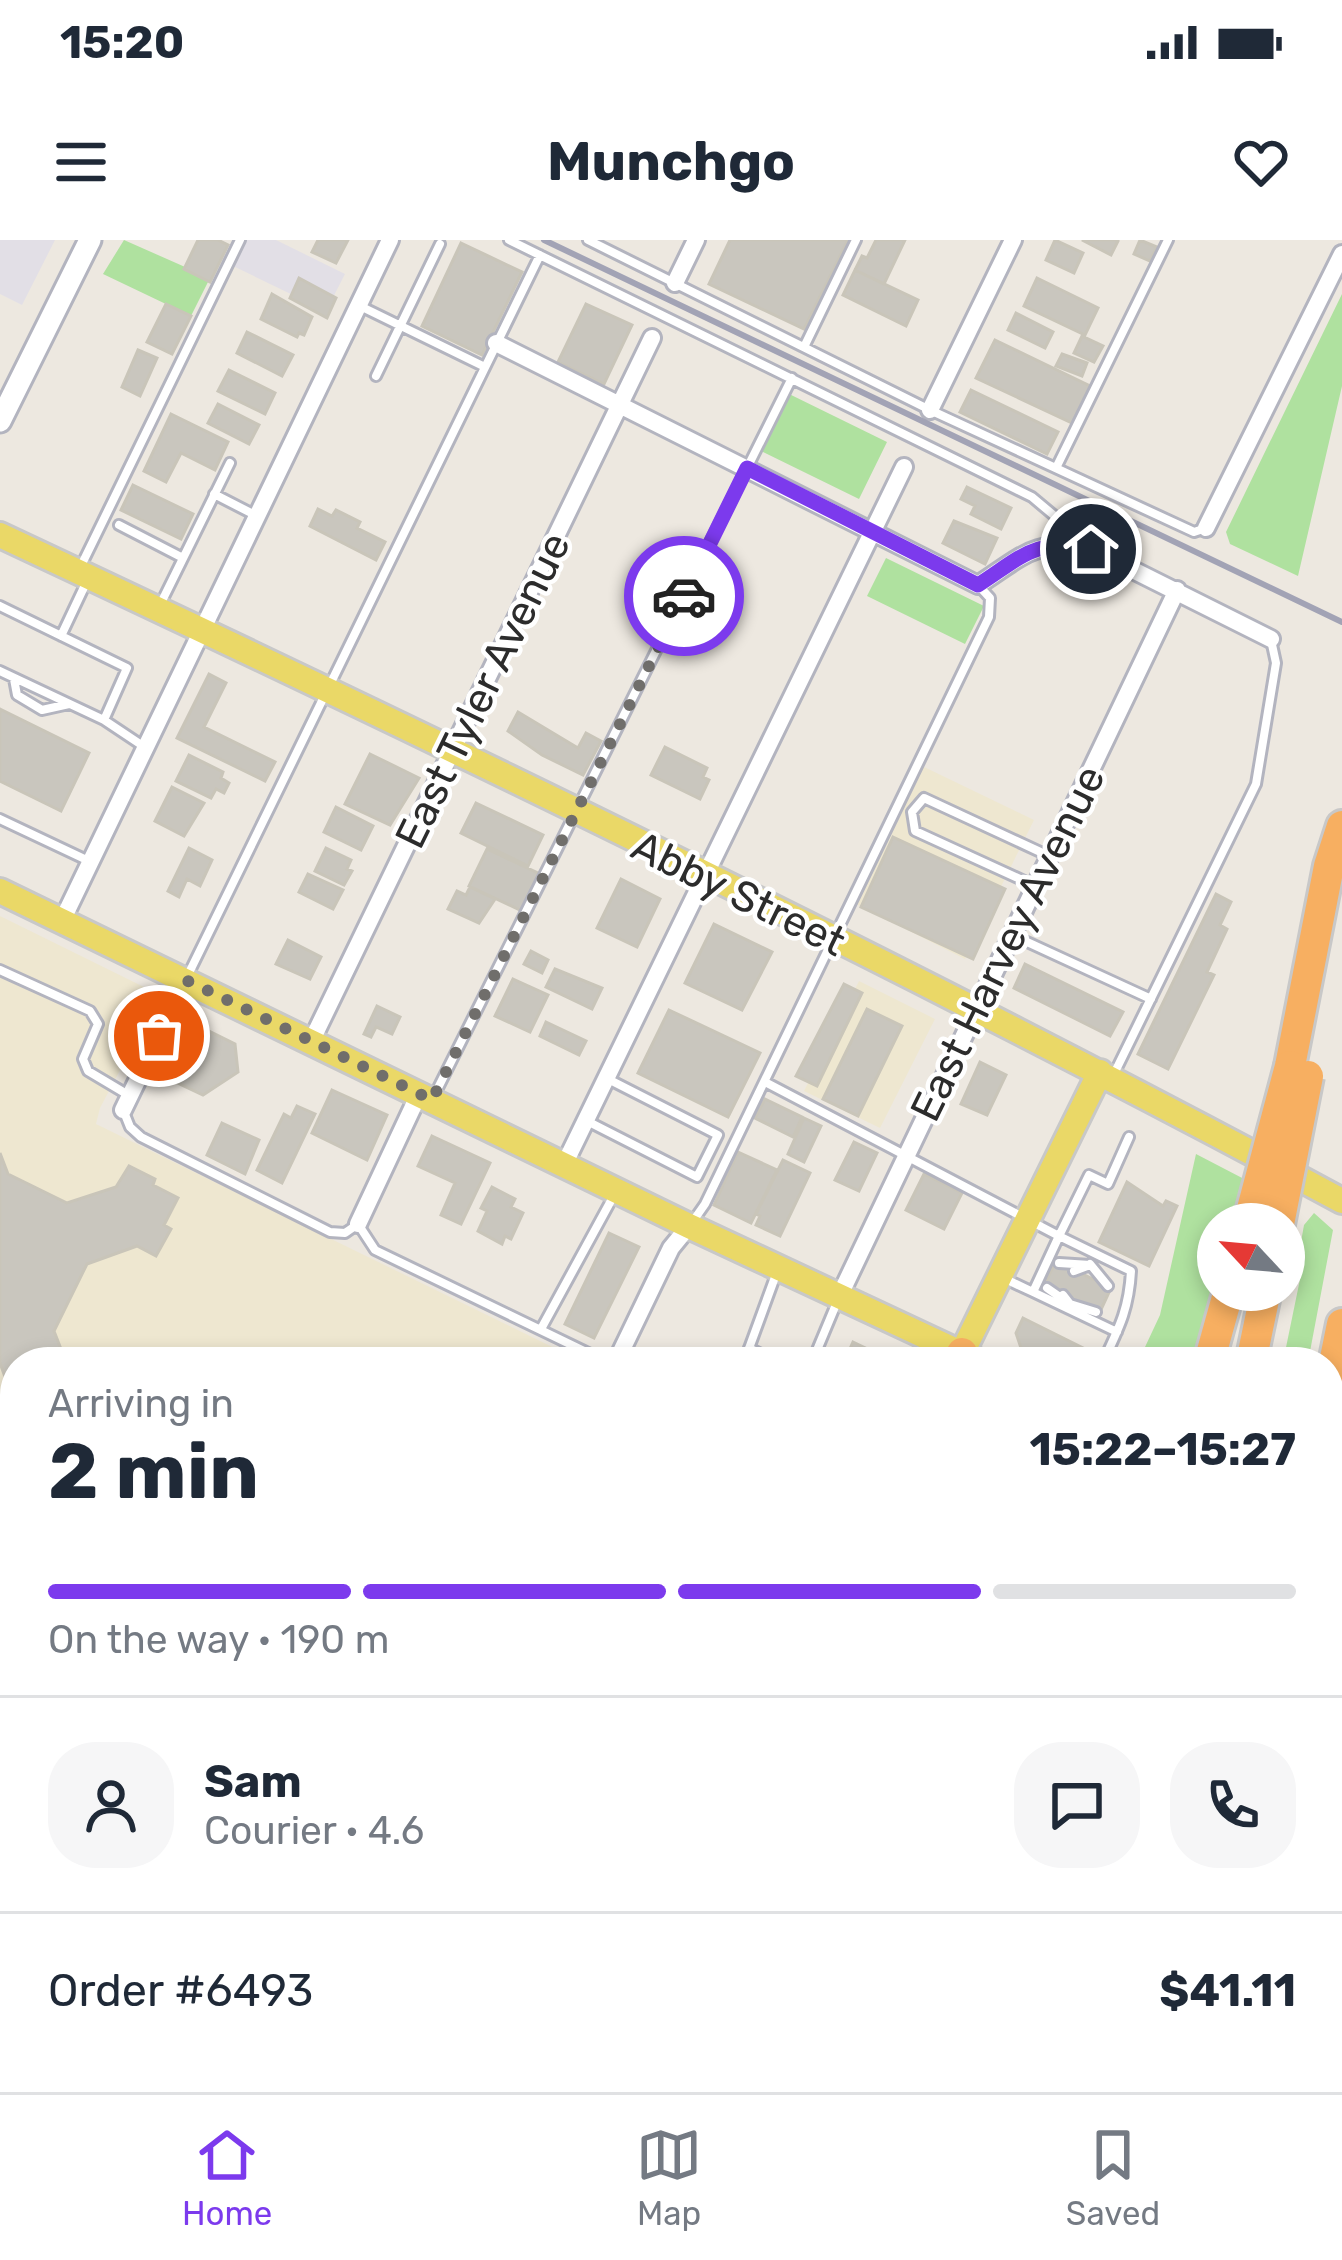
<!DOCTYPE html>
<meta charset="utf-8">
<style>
:root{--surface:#fff;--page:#f6f6f7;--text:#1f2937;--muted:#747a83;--line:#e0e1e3;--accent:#7c3aed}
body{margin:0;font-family:Rubik,sans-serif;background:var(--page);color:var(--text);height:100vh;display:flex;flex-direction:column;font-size:45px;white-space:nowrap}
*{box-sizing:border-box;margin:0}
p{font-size:39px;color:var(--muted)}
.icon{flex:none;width:66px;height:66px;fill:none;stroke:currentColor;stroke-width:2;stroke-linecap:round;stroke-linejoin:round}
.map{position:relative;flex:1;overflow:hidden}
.details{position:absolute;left:0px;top:1107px;width:1344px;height:747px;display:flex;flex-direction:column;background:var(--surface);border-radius:48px 48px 0 0;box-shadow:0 6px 18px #0003}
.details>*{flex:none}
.needle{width:78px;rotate:296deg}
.buttons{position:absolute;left:1197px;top:963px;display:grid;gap:24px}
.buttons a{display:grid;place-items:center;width:108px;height:108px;border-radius:50%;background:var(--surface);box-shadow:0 6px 18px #0003;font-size:60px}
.pin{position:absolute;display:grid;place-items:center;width:102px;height:102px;color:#fff;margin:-51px;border:6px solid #fff;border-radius:50%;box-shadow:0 3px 12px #0007}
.courier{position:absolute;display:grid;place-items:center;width:120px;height:120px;margin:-60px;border:9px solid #7c3aed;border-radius:50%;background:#fff;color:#222;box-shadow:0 3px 15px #0007}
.overview em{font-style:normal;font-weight:700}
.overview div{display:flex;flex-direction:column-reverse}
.overview{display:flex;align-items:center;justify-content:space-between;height:204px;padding:0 48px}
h1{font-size:78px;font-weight:700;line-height:90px}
.bar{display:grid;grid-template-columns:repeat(4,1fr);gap:18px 12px;align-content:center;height:144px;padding:0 48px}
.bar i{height:15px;border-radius:9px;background:var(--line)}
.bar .current{background:var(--accent)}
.bar p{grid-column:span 4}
.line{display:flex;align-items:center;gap:30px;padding:0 48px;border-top:3px solid var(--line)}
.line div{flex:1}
.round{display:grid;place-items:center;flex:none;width:126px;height:126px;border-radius:48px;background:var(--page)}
.status{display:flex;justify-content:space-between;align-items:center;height:84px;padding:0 60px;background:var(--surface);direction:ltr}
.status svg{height:33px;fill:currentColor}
header{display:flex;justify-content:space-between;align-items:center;height:156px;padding:0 48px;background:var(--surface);font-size:54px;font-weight:700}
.tab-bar{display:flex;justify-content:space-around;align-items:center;height:168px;border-top:3px solid var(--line);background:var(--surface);font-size:33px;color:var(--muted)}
.tab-bar a{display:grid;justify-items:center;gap:6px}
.tab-bar .current{color:var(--accent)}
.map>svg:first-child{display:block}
.industrial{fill:#e2dfe6}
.education{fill:#eee7d0}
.green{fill:#afe19f}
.building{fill:#c9c6be;stroke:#c9c5b9;stroke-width:3}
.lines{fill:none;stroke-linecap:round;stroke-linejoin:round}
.lane-casing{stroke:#b3b4bf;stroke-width:14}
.street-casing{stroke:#b3b4bf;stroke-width:22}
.secondary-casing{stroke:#b3b4bf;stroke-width:27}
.primary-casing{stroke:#c8c8c8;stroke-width:30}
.highway-casing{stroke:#c8c8c8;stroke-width:36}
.lane{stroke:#fff;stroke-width:8}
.street{stroke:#fff;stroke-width:16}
.secondary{stroke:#fff;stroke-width:21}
.primary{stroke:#ead867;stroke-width:24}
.highway{stroke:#f7af61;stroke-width:30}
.rail{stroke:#a2a3b5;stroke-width:6}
.highway-bridge-casing{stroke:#c8c8c8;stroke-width:36;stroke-linecap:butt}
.highway-bridge{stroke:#f7af61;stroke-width:30}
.done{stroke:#706e6b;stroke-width:12;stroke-dasharray:0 21.6}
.route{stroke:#7c3aed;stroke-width:15}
.labels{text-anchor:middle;stroke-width:9;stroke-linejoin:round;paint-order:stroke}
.street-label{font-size:42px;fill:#2c2c2c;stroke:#fff}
</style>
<div class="status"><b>15:20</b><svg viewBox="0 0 49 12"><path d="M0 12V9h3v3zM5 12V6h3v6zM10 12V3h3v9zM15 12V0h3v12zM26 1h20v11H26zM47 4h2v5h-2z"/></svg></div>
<header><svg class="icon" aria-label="menu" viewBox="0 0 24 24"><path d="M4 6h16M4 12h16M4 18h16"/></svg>Munchgo<svg class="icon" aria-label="heart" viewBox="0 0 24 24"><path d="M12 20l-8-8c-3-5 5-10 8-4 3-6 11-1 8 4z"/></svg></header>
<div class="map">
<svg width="1342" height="1852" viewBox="0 0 1342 1852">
<rect width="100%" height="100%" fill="#ede8e0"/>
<path class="industrial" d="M0,0h55l-33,65 -22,-11z
M243,0h33l69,34 -19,37 -95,-46z"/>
<path class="education" d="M920,525l114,55 -69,139 -113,-57z
M0,676l150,74 5,14 -55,104 -4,16 487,238h-568v128l-15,-7z
M859,741l76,38 -55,109 -76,-37z
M434,1839h428l-7,13h-427z"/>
<path class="green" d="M124,0l86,38 -19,38 -88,-42z
M1342,54v92l-44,190 -68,-32 -4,-12z
M783,151l104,51 -28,57 -104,-51z
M886,318l98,48 -19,38 -98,-48z
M1196,914l50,26 -11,44h-17v57l-23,81h-57l22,-47z
M1314,973l19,17 -25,132h-25l22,-107 -6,-2 5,-28z"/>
<path class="building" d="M198,0h20l10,5 -18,37 -26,-13z
M318,0h30l-12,23 -24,-11z
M730,0h118l-44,89 -95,-45z
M876,0h29l-21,44 -29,-14 7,-14 5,2z
M1055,0l28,13 -9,20 -28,-13z
M1082,0h35l1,1 -7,14z
M1140,0l17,7 -7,14 -16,-7z
M461,3l61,29 -40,83 -60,-29z
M855,30l63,30 -12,26 -63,-31z
M299,38l37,20 -9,20 -37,-20z
M1037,38l61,30 -13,27 -61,-29z
M272,54l40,23 -8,18 -5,-2 -2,4 -36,-18z
M166,64l25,12 -19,38 -25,-12z
M586,64l46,21 -28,59 -46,-22z
M1016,73l37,19 -8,16 -37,-18z
M247,92l46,23 -11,21 -45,-23z
M1082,96l21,10 -9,16 -20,-9z
M995,100l95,46 -18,37 -96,-45z
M138,110l19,8 -17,38 -18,-9z
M1062,114l25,9 -5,13 -26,-10z
M229,130l46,23 -10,21 -47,-23z
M971,150l87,42 -11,22 -87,-42z
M218,164l41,21 -10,19 -41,-21z
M171,174l57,28 -13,28 -34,-17 -15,29 -22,-11z
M133,245l60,29 -12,25 -60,-29z
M967,247l44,21 -10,21 -30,-15 4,-8 -14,-7z
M318,269l14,7 4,-6 24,12 -3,6 28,14 -9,18 -66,-34z
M954,281l43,17 -12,26 -42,-21z
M209,434l17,9 -22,44 71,35 -10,19 -88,-43z
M0,469l89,44 -28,58 -61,-30z
M518,472l60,36 8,-15 15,8 -18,34 -41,-20 -34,-24z
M665,507l42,21 -4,9 6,3 -9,19 -49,-24z
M370,514l49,24 -29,47 -45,-21z
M189,515l34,17 -2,6 8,5 -5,10 -8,-4 -5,9 -35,-17z
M172,547l32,16 -20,33 -29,-15z
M476,563l67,32 -15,31 -67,-33z
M336,567l37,19 -12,24 -37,-18z
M893,597l112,52 -32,70 -112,-52z
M189,608l23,12 -12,26 -13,-7 -8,18 -11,-6z
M326,608l25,12 -4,9 5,2 -8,14 -29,-14z
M487,609l53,25 -18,37 -53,-25z
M308,634l35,16 -10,19 -34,-17z
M621,639l39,20 -23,48 -40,-19z
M470,647l25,12 -16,24 -31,-14 9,-18 9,4z
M1216,654l15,8 -11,23 7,4 -20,43 7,3 -46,94 -30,-15z
M714,684l58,28 -30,58 -57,-27z
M288,700l33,17 -11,22 -34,-15z
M531,711l17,9 -6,13 -18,-9z
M1025,724l98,48 -13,24 -96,-48z
M555,729l47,19 -10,21 -46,-22z
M513,739l35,16 -18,37 -35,-16z
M844,744l18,9 -45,93 -21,-10z
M377,766l23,11 -8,17 -16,-7 -5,10 -7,-3z
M867,769l35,17 -44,90 -35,-17z
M669,770l91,43 -32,64 -90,-44z
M546,782l40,19 -7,14 -39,-19z
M209,791l26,13 3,28 -35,23 -36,-17 16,-34 3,2z
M980,822l26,13 -19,40 -26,-11z
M332,850l55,25 -20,45 -55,-27z
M765,859l37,18 -9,20 -38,-19z
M297,866l18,8 -33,69 -25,-13 27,-56 7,4z
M804,878l17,8 -17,36 -16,-8z
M222,883l37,17 -14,34 -38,-19z
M432,896l58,27 -29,61 -20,-9 14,-32 -37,-17z
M854,902l23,11 -18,38 -24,-11z
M738,912l39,18 -26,53 -37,-18z
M0,913l8,21 59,29 49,-16 13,-21 26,13 -2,6 25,13 -14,27 7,4 -15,27 -19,-10 -50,18 -33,67 12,31h-51v82l-15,-10 13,-35 -13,-36z
M783,920l27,13 -30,63 -24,-11 4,-9 -4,-2z
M924,934l38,19 -18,36 -38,-19z
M1127,942l36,24 3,-5 11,5 -28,60 -50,-24z
M492,947l23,12 -4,8 12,6 -12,26 -6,-3 -3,8 -24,-13 9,-20 -6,-3z
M609,993l30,14 -45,91 -29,-14z
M1056,1021l55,27 -12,26 -56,-27z
M1023,1078l60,30 -6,14h-33l-22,-11 -6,-18z
M853,1102l42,20h-51z
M443,1839h65l-6,13h-66z
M575,1839h115l-6,13h-116z"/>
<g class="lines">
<defs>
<path id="lane" d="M509,0l523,257 25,21 6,25
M588,0l342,170 264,122 9,-3
M360,66l125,61
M804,107l52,-107
M376,136l64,-132
M1056,228l112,-228
M214,254l41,21
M119,285l64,33
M79,330l161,-330
M161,363l69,-140
M0,366l127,62 -23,52 42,28
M61,396l25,-53
M0,431l104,49
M14,439l3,16 25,15 27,-6
M0,579l91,43
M1033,645l-118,-54 -3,-19 12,-14 125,58
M1012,695l139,64
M0,730l90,41 8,13 -15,35 5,12 42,25
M186,739l354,-724
M1113,836l143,-292 20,-121 -5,-23
M765,842l294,154 30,-61 19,9 21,-47
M434,856l358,-718
M124,872l6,15 11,10 189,95 15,1 13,-9 17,26 232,112
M587,881l110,56 21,-42 -112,-57
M691,984l14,-20 284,-587 1,-19 -11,-12
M1059,1023l31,2 -16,6
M1090,1024l18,22
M1001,1037l32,15
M1047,1048l23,16 -7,-9
M1069,1068l1,-4 26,8
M541,1089l72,-132
M749,1108l28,14
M744,1122l34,-93
M812,1122l25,-60
M1103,1122c16,-34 26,-53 28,-91l-72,-35 -26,56 84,40
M0,1433l15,-31
M1329,1635l13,-64
M759,1839l26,13
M106,1852l7,-13
M421,1852l6,-13
M1287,1852l2,-13
M1335,1852l7,-14"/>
<path id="street" d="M675,43l21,-43
M496,103l482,242c45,-29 57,-47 113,-36l180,90
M930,170l83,-170
M1206,288l136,-274
M62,681l328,-681
M311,802l341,-704
M123,870l63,-130
M564,925l340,-698
M358,984l61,-130
M839,1057l338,-707
M616,1122l55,-114 18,-22
M0,1263l15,8
M0,1740l15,-31
M267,1852l6,-13
M883,1852l6,-13"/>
<path id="secondary" d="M0,181l90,-181"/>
<path id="primary" d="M0,295c452,212 902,430 1342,666
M0,651l689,335 291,136
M962,1113l138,-281
M1329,1297l13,6"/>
<path id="highway" d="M1290,826l39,-200 13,-40
M956,1122l6,-9
M1209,1122l20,-72
M1251,1122l15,-72
M1329,1148l13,-64
M1329,1278l13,-45
M1081,1852l1,-13
M1114,1852l2,-13
M1194,1852l4,-13"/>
</defs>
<use href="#lane" class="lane-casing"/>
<use href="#street" class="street-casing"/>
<use href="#secondary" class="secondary-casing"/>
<use href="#primary" class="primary-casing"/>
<use href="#highway" class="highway-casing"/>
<use href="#lane" class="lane"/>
<use href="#street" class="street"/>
<use href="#secondary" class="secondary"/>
<use href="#primary" class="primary"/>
<use href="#highway" class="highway"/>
<path class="rail" d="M544,0l798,382"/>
<defs>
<path id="highway-bridge" d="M1248,984l42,-158
M1279,984l29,-148"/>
</defs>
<use href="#highway-bridge" class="highway-bridge-casing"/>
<use href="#highway-bridge" class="highway-bridge"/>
</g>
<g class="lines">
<path class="done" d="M159,796l27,-56 246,120 252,-504"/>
<path class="route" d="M684,356l63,-128 231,117c45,-29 57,-47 113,-36"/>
</g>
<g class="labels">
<g class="street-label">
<text transform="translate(482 450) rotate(-64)" y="15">East Tyler Avenue</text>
<text transform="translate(739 653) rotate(26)" y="15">Abby Street</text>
<text transform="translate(1007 703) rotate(-64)" y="15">East Harvey Avenue</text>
</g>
</g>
</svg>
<div class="buttons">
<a><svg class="needle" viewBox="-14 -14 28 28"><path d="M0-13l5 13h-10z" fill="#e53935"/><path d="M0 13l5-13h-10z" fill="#747a83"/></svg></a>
</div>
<div class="pin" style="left:159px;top:796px;background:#ea580c"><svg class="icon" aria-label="bag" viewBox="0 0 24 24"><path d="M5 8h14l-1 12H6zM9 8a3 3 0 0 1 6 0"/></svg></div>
<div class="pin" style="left:1091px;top:309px;background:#1f2937"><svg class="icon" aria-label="home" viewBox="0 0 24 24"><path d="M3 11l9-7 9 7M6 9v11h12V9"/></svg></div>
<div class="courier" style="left:684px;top:356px"><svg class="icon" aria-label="car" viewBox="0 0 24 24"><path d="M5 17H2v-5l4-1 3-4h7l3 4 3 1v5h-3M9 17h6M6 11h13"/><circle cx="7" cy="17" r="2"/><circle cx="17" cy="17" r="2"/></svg></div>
<section class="details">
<div class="overview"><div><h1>2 min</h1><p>Arriving in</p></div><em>15:22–15:27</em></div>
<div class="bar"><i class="current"></i><i class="current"></i><i class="current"></i><i></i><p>On the way · 190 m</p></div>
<div class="line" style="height:216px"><a class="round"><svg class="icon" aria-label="person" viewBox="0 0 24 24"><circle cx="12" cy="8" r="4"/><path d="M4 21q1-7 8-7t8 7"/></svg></a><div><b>Sam</b><p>Courier · 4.6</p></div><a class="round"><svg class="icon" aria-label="chat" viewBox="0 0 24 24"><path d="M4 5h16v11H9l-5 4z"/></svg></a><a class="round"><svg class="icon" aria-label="phone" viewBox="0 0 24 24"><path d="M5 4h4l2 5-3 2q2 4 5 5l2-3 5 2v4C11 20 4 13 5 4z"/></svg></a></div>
<div class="line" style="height:156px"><div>Order #6493</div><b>$41.11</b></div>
</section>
</div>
<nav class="tab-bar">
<a class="current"><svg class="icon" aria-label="home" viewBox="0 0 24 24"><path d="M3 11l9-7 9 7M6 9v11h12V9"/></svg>Home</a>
<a><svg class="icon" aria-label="map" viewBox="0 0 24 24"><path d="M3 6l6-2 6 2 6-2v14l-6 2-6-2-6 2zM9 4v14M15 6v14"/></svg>Map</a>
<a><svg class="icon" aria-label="saved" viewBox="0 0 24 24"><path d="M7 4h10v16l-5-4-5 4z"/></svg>Saved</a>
</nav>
